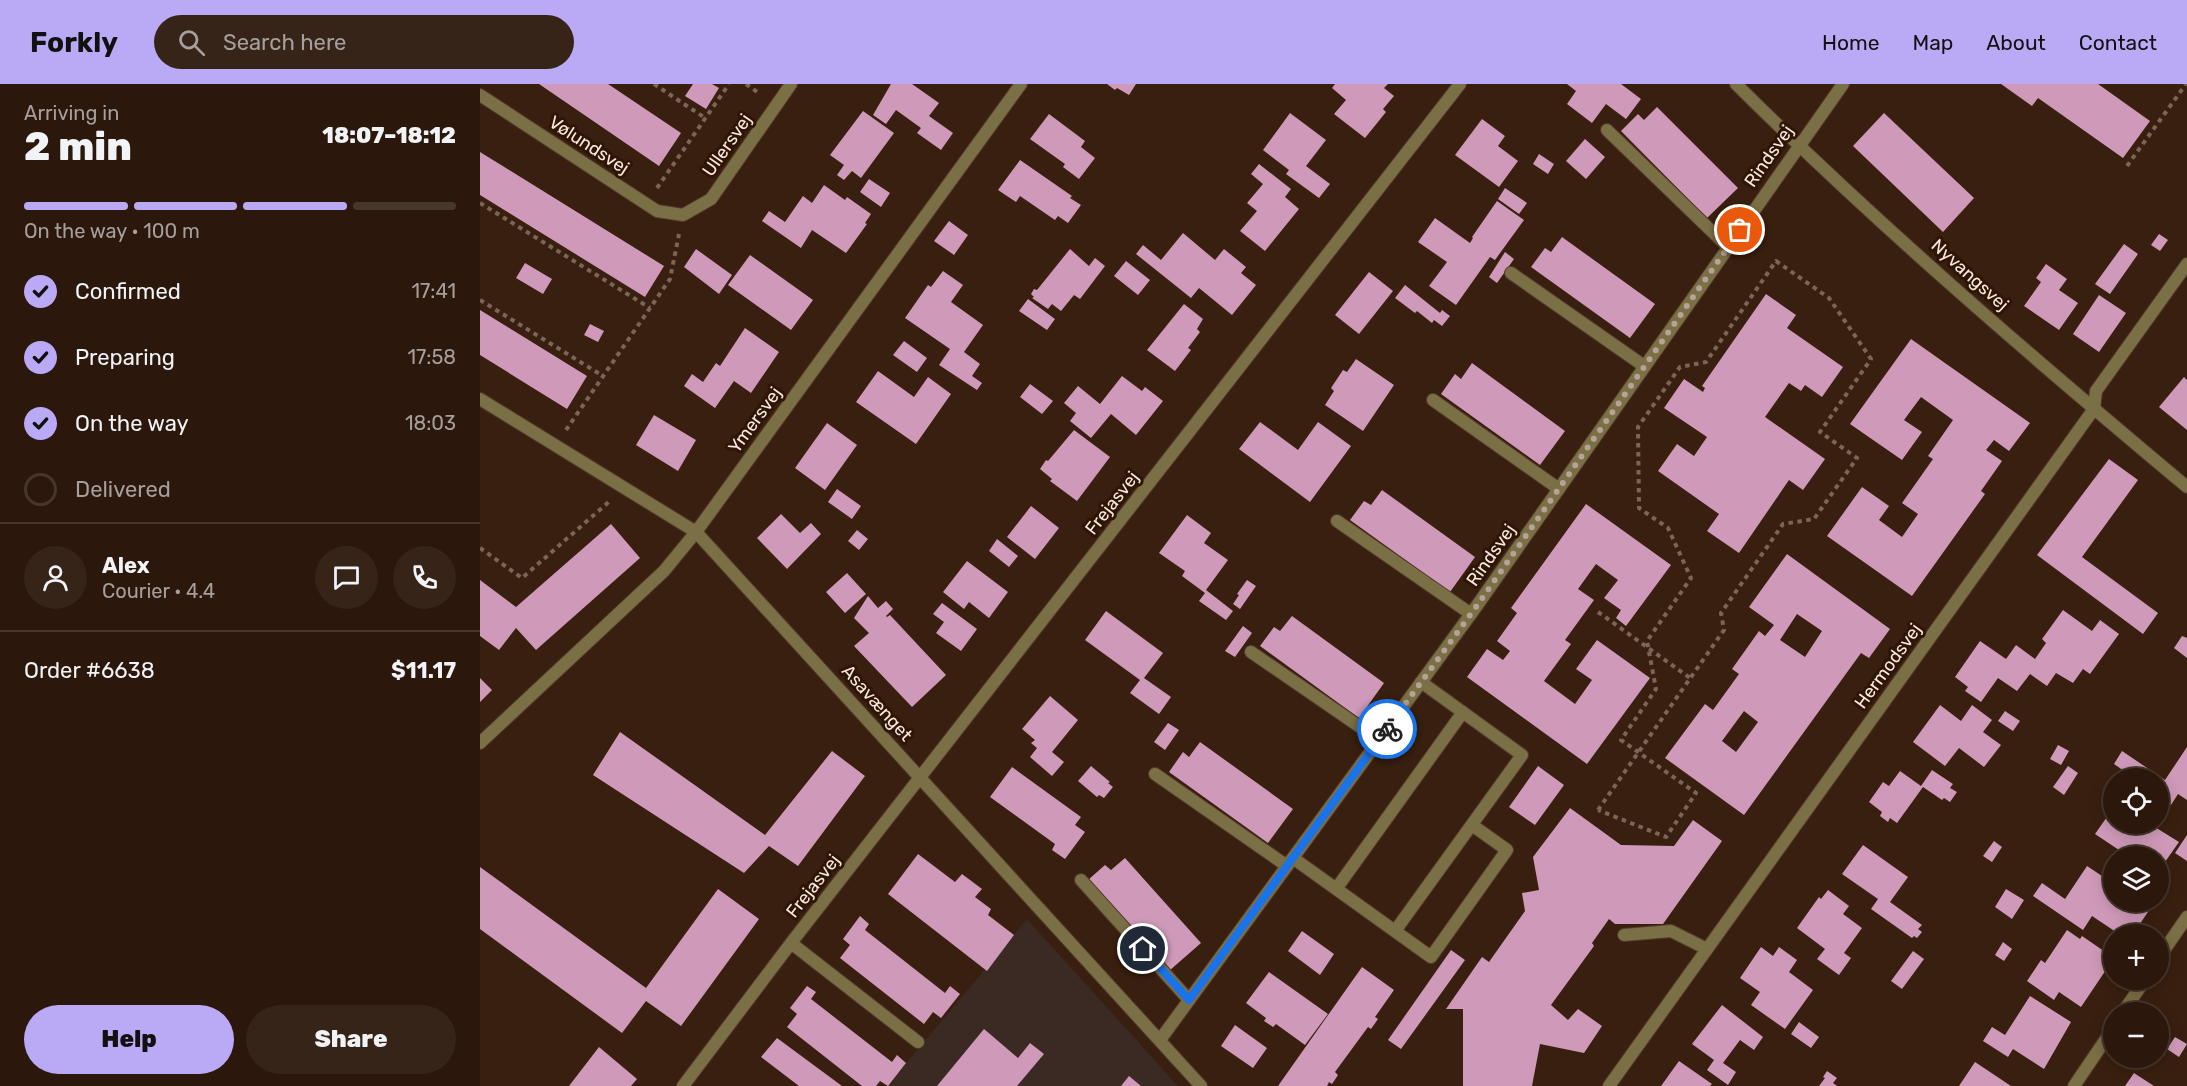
<!DOCTYPE html>
<meta charset="utf-8">
<style>
:root{--surface:#2b170b;--page:#372419;--text:#f1f3f6;--muted:#a69f9d;--line:#47362c;--accent:#baaaf6}
body{margin:0;font-family:Rubik,sans-serif;background:var(--page);color:var(--text);height:100vh;display:flex;flex-direction:column;font-size:22px;white-space:nowrap}
*{box-sizing:border-box;margin:0}
p{font-size:20px;color:var(--muted)}
.icon{flex:none;width:33px;height:33px;fill:none;stroke:currentColor;stroke-width:2;stroke-linecap:round;stroke-linejoin:round}
.map{position:relative;flex:1;overflow:hidden}
.sheet{display:flex;flex-direction:column;background:var(--surface);width:480px}
.sheet>*{flex:none}
.fabs{position:absolute;left:1623px;top:684px;display:grid;gap:12px}
.fabs a{display:grid;place-items:center;width:66px;height:66px;border-radius:50%;background:var(--surface);box-shadow:0 3px 15px #0003,0 0 0 2px var(--line);font-size:30px}
.pin{position:absolute;display:grid;place-items:center;width:51px;height:51px;color:#fff;margin:-26px;border:3px solid #fff;border-radius:50%;box-shadow:0 2px 6px #0007}
.courier{position:absolute;display:grid;place-items:center;width:60px;height:60px;margin:-30px;border:4px solid #1a73e8;border-radius:50%;background:#fff;color:#222;box-shadow:0 2px 8px #0007}
.summary em{font-style:normal;font-weight:800}
.summary div{display:flex;flex-direction:column-reverse}
.summary{display:flex;align-items:center;justify-content:space-between;height:102px;padding:0 24px}
h1{font-size:39px;font-weight:800;line-height:45px}
.bar{display:grid;grid-template-columns:repeat(4,1fr);gap:9px 6px;align-content:center;height:72px;padding:0 24px}
.bar i{height:8px;border-radius:4px;background:var(--line)}
.bar .current{background:var(--accent)}
.bar p{grid-column:span 4}
.line{display:flex;align-items:center;gap:15px;padding:0 24px;border-top:2px solid var(--line)}
.line div{flex:1}
.round{display:grid;place-items:center;flex:none;width:63px;height:63px;border-radius:32px;background:var(--page)}
ol{padding:0 24px;list-style:none}
li{display:flex;align-items:center;gap:18px;height:66px}
li p{margin-inline-start:auto}
li .icon{padding:6px;border-radius:50%;background:var(--accent);color:#111;stroke-width:4}
li:last-child{color:var(--muted)}
li i{width:33px;height:33px;border:3px solid var(--line);border-radius:50%}
.button{display:flex;gap:12px;margin-top:auto;padding:12px 24px}
.button a{flex:1;height:69px;border-radius:36px;background:var(--accent);color:#111;font-size:24px;font-weight:800;line-height:69px;text-align:center}
.button a+a{background:var(--page);color:var(--text)}
header{display:flex;align-items:center;gap:36px;box-sizing:border-box;height:84px;padding:0 30px;background:var(--accent);color:#111}
header strong{font-size:28px}
nav{display:flex;gap:33px;margin-inline-start:auto;font-size:21px}
.search{width:420px;height:54px;background:var(--page);display:flex;align-items:center;gap:15px;box-sizing:border-box;padding:0 21px;border-radius:33px;color:var(--muted);font-size:22px}
main{display:flex;flex:1;min-height:0}
.map>svg:first-child{display:block}
.commercial{fill:#3b2923}
.building{fill:#cf9ab9;fill-rule:evenodd}
.lines{fill:none;stroke-linecap:round;stroke-linejoin:round}
.service-casing{stroke:#543b2c;stroke-width:14}
.minor-casing{stroke:#543b2c;stroke-width:14}
.path{stroke:#7c6557;stroke-width:4;stroke-dasharray:4.5 4.5;stroke-linecap:butt}
.service{stroke:#7b6f45;stroke-width:12}
.minor{stroke:#7b6f45;stroke-width:12}
.done{stroke:#b6a296;stroke-width:6;stroke-dasharray:0 10.8}
.route{stroke:#1a73e8;stroke-width:8}
.labels{text-anchor:middle;stroke-width:6;stroke-linejoin:round;paint-order:stroke}
.street-label{font-size:18px;fill:#fae8de;stroke:#2e1506}
</style>
<header>
<strong>Forkly</strong>
<div class="search"><svg class="icon" aria-label="search" viewBox="0 0 24 24"><circle cx="10" cy="10" r="6"/><path d="M15 15l6 6"/></svg>Search here</div>
<nav><a>Home</a><a>Map</a><a>About</a><a>Contact</a></nav>
</header>
<main>
<section class="sheet">
<div class="summary"><div><h1>2 min</h1><p>Arriving in</p></div><em>18:07–18:12</em></div>
<div class="bar"><i class="current"></i><i class="current"></i><i class="current"></i><i></i><p>On the way · 100 m</p></div>
<ol>
<li><svg class="icon" aria-label="check" viewBox="0 0 24 24"><path d="M5 12l5 5 9-10"/></svg>Confirmed<p>17:41</p></li>
<li><svg class="icon" aria-label="check" viewBox="0 0 24 24"><path d="M5 12l5 5 9-10"/></svg>Preparing<p>17:58</p></li>
<li><svg class="icon" aria-label="check" viewBox="0 0 24 24"><path d="M5 12l5 5 9-10"/></svg>On the way<p>18:03</p></li>
<li><i></i>Delivered</li>
</ol>
<div class="line" style="height:108px"><a class="round"><svg class="icon" aria-label="person" viewBox="0 0 24 24"><circle cx="12" cy="8" r="4"/><path d="M4 21q1-7 8-7t8 7"/></svg></a><div><b>Alex</b><p>Courier · 4.4</p></div><a class="round"><svg class="icon" aria-label="chat" viewBox="0 0 24 24"><path d="M4 5h16v11H9l-5 4z"/></svg></a><a class="round"><svg class="icon" aria-label="phone" viewBox="0 0 24 24"><path d="M5 4h4l2 5-3 2q2 4 5 5l2-3 5 2v4C11 20 4 13 5 4z"/></svg></a></div>
<div class="line" style="height:78px"><div>Order #6638</div><b>$11.17</b></div>
<div class="button"><a>Help</a><a>Share</a></div>
</section>
<div class="map">
<svg width="1707" height="1002" viewBox="0 0 1707 1002">
<rect width="100%" height="100%" fill="#391f0f"/>
<path class="commercial" d="M547,835l151,167h-291z"/>
<path class="building" d="M59,0h69l73,49 -22,33z
M213,0h19l7,4 -13,21 -21,-13z
M411,0h21l27,19 -10,13 24,17 -12,17 -24,-17 4,-5 -25,-18 -10,14 -13,-9z
M627,0h29l-7,11 -12,-7 -2,2z
M855,0h53l-4,4 10,8 -11,13 3,3 -21,26 -31,-24 12,-14 -14,-12z
M1087,0h54l20,15 -15,20 -20,-15 -14,19 -25,-19 9,-13z
M1521,0h97l52,37 -27,37 -85,-60 -6,8z
M1177,23l81,81 -31,30 -86,-87 17,-17 6,6z
M383,27l31,22 -33,45 -9,-7 -8,9 -7,-5 7,-10 -14,-10z
M810,29l36,27 -20,26 24,18 -11,14 -33,-24 3,-4 -26,-20z
M1404,29l90,85 -31,34 -90,-86z
M569,30l36,27 -4,6 14,11 -16,21 -16,-12 2,-3 -35,-25z
M1002,35l23,17 -7,10 20,15 -19,26 -44,-32z
M1105,55l20,18 -19,22 -20,-18z
M0,68l184,114 -19,31 -165,-102z
M1059,70l15,10 -6,10 -15,-10z
M540,76l52,36 -2,2 11,7 -13,18 -10,-7 -3,4 -35,-24 -4,6 -18,-12z
M779,80l32,25 -6,8 14,12 -34,42 -25,-20 17,-20 -10,-8 16,-19 -12,-10z
M389,95l21,14 -9,14 -21,-15z
M344,101l21,15 2,-3 24,17 -6,9 2,1 -21,29 -34,-23 -11,18 -39,-27 7,-10 16,11 18,-26 9,7z
M1025,104l22,15 -8,11 -21,-15z
M1017,117l27,19 -29,40 -5,-3 -34,48 -27,-19 18,-24 -29,-20 17,-24 35,25 3,-5 -1,-1z
M469,137l19,14 -14,20 -20,-14z
M703,149l32,27 9,-11 22,18 -5,6 15,12 -24,30 -33,-27 -8,10 -55,-44 7,-9 18,15z
M1679,150l9,6 -8,11 -9,-6z
M1082,153l93,67 -25,34 -99,-71 14,-19 6,4z
M1644,160l14,10 -28,40 -15,-10z
M216,165l36,26 -13,19 -35,-27z
M590,165l19,17 6,-8 10,8 -25,33 -6,-4 -13,16 -9,-7 -4,5 -16,-11 2,-1 -3,-3 3,-5 3,1z
M1025,168l9,7 -17,24 -8,-6z
M270,171l63,45 -22,30 -63,-45z
M646,177l24,19 -12,15 -24,-19z
M45,179l27,16 -9,15 -27,-16z
M1566,180l21,15 -8,11 19,13 -19,27 -35,-24 17,-24 -5,-4z
M463,187l20,14 -12,17 32,23 -19,27 16,12 -8,12 10,7 -5,7 -38,-25 11,-16 -45,-31 23,-33 3,2z
M889,188l24,19 -34,43 -24,-19z
M925,201l35,28 2,-3 8,6 -8,10 -8,-6 -2,3 -15,-12 -2,2 -20,-15z
M1286,210l30,21 -9,13 56,39 -21,30 -17,-12 -4,6 -12,-8 -24,34 60,42 -22,31 -14,-10 -50,73 -32,-22 12,-17 -61,-43 19,-27 17,12 13,-19 -43,-29 20,-29 19,13 2,-4 -3,-2z
M1619,211l27,18 -27,39 -26,-18z
M548,215l27,20 -8,11 -28,-19z
M704,220l19,15 -6,10 3,3 -12,16 3,2 -16,21 -28,-21z
M0,226l107,66 -20,33 -87,-54z
M110,240l14,7 -6,11 -14,-7z
M265,244l34,24 -28,41 -17,-12 -19,27 -31,-22 8,-12 11,8 13,-19 4,3z
M1431,255l119,84 -21,28 -15,-11 -8,10 16,11 -21,30 4,3 -73,102 -85,-60 35,-49 27,19 -10,14 23,17 16,-23 -16,-11 31,-44 -5,-3 25,-36 -32,-23 -17,23 18,12 -20,28 -52,-36z
M424,257l23,17 -10,14 -24,-17z
M876,275l38,26 -31,46 -38,-26 9,-14 -3,-3 12,-18 4,2z
M992,279l93,68 -25,34 -99,-71 14,-20 6,5z
M398,287l36,26 14,-20 23,17 -35,50 -60,-42z
M642,292l20,15 3,-4 18,14 -27,34 -25,-21 -20,24 -21,-17 6,-8 -12,-10 14,-17 22,18z
M1704,293l3,3v50l-28,-23z
M550,300l23,17 -11,13 -22,-17z
M174,331l42,25 -18,31 -42,-26z
M780,338l38,28 20,-28 33,24 -41,56 -71,-53z
M347,339l30,22 -32,45 -30,-22z
M594,346l36,27 -33,44 -27,-20 2,-2 -12,-10 6,-9 2,1z
M1629,375l29,21 -56,77 76,56 -15,21 -106,-79z
M357,405l24,17 -9,13 -24,-17z
M902,406l93,67 -25,35 -100,-72 14,-19 7,4z
M1106,420l85,61 -45,61 -10,-8 5,-8 -17,-12 14,-18 -22,-16 -18,25 16,11 -29,40 6,4 -27,37 31,23 17,-24 -16,-11 21,-29 53,38 -63,86 -120,-87 20,-28 16,11 7,-9 -13,-10 20,-28 -6,-5z
M551,422l28,22 -24,31 -28,-22z
M301,430l19,19 11,-10 10,11 -34,35 -30,-31z
M707,431l24,18 -7,10 24,17 -22,30 27,21 -7,9 -27,-19 6,-8 -23,-17 3,-5 -26,-18z
M131,440l29,34 -104,92 -20,-22 -17,22 -19,-14v-56l36,27z
M377,446l11,9 -9,11 -11,-9z
M517,455l21,17 -9,11 -20,-16z
M1307,470l103,75 -21,29 -8,-5 -117,162 -79,-57 40,-54 8,6 26,-36 -7,-5 27,-38 6,5 9,-11 -25,-18zM1317,530l25,17 -17,26 -25,-17zM1264,627l14,11 -22,30 -14,-11z
M487,477l41,31 -19,26 -20,-16 -5,7 -21,-17z
M367,489l19,21 -21,19 -19,-21z
M767,496l9,6 -16,23 -7,-5 6,-9 -2,-1z
M388,512l10,12 8,-7 7,8 -7,7 1,1 3,-2 56,60 -34,32 -58,-61 15,-13 -15,-15z
M462,519l35,26 -16,22 -25,-18 8,-11 -11,-8z
M1583,526l29,21 8,-11 19,14 -29,40 -7,-5 -10,14 -17,-10 -9,13 -17,-12 -13,17 -19,-13 -17,24 -16,-11 3,-4 -13,-10 25,-36 26,18 10,-14 19,14 11,-16 -4,-4z
M626,527l57,42 -19,25 27,19 -12,17 -29,-21 10,-13 -55,-40z
M812,532l92,67 -25,35 -99,-72 14,-19 6,4z
M763,542l9,7 -17,24 -10,-6z
M1702,552l5,2v20l-13,-10z
M0,594l12,12 -12,12z
M570,612l28,24 -26,32 12,10 -12,14 -22,-19 7,-9 -6,-5 4,-3 -13,-11z
M1460,621l21,16 11,-16 20,15 -9,12 18,13 -17,22 -25,-19 -14,18 -32,-24z
M1525,627l15,10 -7,10 -15,-10z
M688,639l11,7 -14,20 -11,-8z
M140,648l145,103 67,-84 33,25 -67,90 -29,-20 -25,27 -151,-98z
M720,658l93,67 -25,34 -99,-71 14,-20 6,5z
M1578,661l11,6 -8,14 -11,-6z
M1707,663v53l-9,-6 -7,11 -13,-9v-18h-24l-20,-14 8,-13 43,29z
M611,682l19,16 -2,1 5,4 -9,11 -5,-3 -2,2 -19,-16z
M1058,682l26,19 -29,40 -26,-18z
M1588,682l10,7 -14,22 -11,-8z
M532,683l69,50 -6,8 10,7 -20,27 -13,-9 3,-6 -65,-47z
M1452,686l21,14 -3,4 7,4 -7,10 -6,-4 -2,2 -19,-13 -26,36 -7,-5 -2,4 -8,-6 2,-4 -13,-10 14,-20 6,4 11,-15 21,15z
M1634,700v22l-11,-6z
M1634,723v17h36l29,18 -21,30v-16h-30l-33,-22z
M1090,724l51,37 53,1 19,-26 29,21 -59,83h-48l-6,-5 -17,24 2,3 -43,59 17,15 10,-11 24,17 -18,27 -44,-9 -8,42h-69v-77h-17l36,-52 7,5 36,-51 -3,-18 17,-3 -6,-33z
M1707,751v26l-12,-8z
M1514,757l8,6 -10,15 -9,-6z
M1383,761l45,32 -18,25 32,23 -4,4 4,3 -5,6 -3,-2 -2,2 -41,-29 7,-10 -36,-25z
M438,770l37,28 7,-8 20,15 -7,8 16,12 -3,6 26,20 -27,36 -99,-77z
M645,774l76,85 -32,28 -81,-91 17,-15 6,5z
M1607,782l27,18v18h26l10,7 -17,25h-14l-27,-18 -9,14 -50,-34 9,-13 23,16z
M0,783l166,121 72,-99 41,30 -78,107 -35,-25 -24,32 -142,-104z
M1526,805l18,11 -12,19 -17,-12z
M1348,806l21,16 -6,8 19,14 -18,25 7,5 -12,17 -22,-16 8,-10 -28,-21 22,-31 2,2z
M380,832l9,8 -4,6 80,63 5,-7 10,8 -19,24 -8,-6 -9,12 -84,-66 10,-13 -7,-6z
M1587,846l13,9 2,-3 32,22 -33,49 -22,-15 -5,8 -27,-19 14,-21 4,3z
M822,847l32,23 -14,21 -32,-24z
M1523,858l9,7 -8,12 -9,-6z
M1281,863l12,9 6,-9 18,13 -8,12 24,18 -28,39 -34,-24 9,-13 -20,-14z
M971,866l14,10 -64,89 -13,-9z
M1433,867l11,8 -22,30 -11,-8z
M882,883l32,23 -19,27 3,2 -7,10 -3,-2 -33,45 3,3 -6,9 -3,-2 -2,4h-49z
M789,888l59,42 -23,31 -29,-21 -3,3 -9,-6 2,-3 -20,-15z
M327,902l9,6 -5,7 81,63 5,-7 9,8 -18,23 -8,-5 -4,5h-14l-75,-59 10,-13 -7,-6z
M1550,912l41,26 -27,47 -31,-20 -5,8 -25,-16 9,-14 13,8z
M1242,921l41,32 -9,13 -14,-10 -17,23 13,9 -8,13 -21,-15 7,-10 -22,-16z
M1319,938l20,15 -8,11 -20,-14z
M755,941l32,23 -14,20 -32,-22z
M504,945l34,29 12,-15 14,11 -27,32h-80z
M1695,953l12,7 -8,13 -12,-8z
M297,954l65,48h-43l-38,-29z
M119,963l38,32 -6,7h-62z
M1199,977l33,23 -2,2h-49z
M1495,978l36,24h-52z
M1347,987l10,7 -4,5 4,3h-18l6,-8 -2,-1z
M1654,989l20,13h-29z
M649,992l12,10h-20z"/>
<g class="lines">
<defs>
<path id="service" d="M1127,46l121,117
M1031,189l133,93
M953,316l126,89
M857,437l134,93
M771,568l128,88
M675,690l132,92
M813,774l138,99 76,-107 -35,-25
M601,796l108,120
M856,805l127,-177
M915,847l127,-176 -101,-73
M1144,851l47,-4 36,18"/>
<path id="minor" d="M1256,0c143,142 297,274 451,403
M0,11l177,116 26,4 28,-16 80,-115
M0,315l216,133 505,554
M0,659l184,-172 32,-39 325,-448
M311,859l127,99
M1678,875l29,-42
M1643,928l22,-32
M680,956l316,-433 367,-523
M203,1002l108,-143 669,-859
M1129,1002l477,-666 8,-11 2,-18 91,-127
M1594,1002l40,-59"/>
</defs>
<use href="#service" class="service-casing"/>
<use href="#minor" class="minor-casing"/>
<path class="path" d="M174,0l51,34
M266,0l14,10
M1647,82l59,-82
M177,104l72,-104
M0,119l170,105
M0,216l123,76
M86,346l104,-151 9,-45
M0,464l42,30 89,-78
M1118,528l92,66
M1118,726l126,-180 -3,-17 62,-89 31,-5 43,-61 -37,-26 51,-73 -42,-61 -53,-37 -70,101 -26,5 -42,60 1,81 29,20 23,50 -44,63 9,48 -35,51 75,53 -30,44 -68,-27"/>
<use href="#service" class="service"/>
<use href="#minor" class="minor"/>
</g>
<g class="lines">
<path class="done" d="M907,645l89,-122 264,-377"/>
<path class="route" d="M663,865l46,51 198,-271"/>
</g>
<g class="labels">
<g class="street-label">
<text transform="translate(109 61) rotate(33)" y="6">Vølundsvej</text>
<text transform="translate(247 61) rotate(-55)" y="6">Ullersvej</text>
<text transform="translate(1289 72) rotate(-55)" y="6">Rindsvej</text>
<text transform="translate(1490 191) rotate(42)" y="6">Nyvangsvej</text>
<text transform="translate(275 336) rotate(-54)" y="6">Ymersvej</text>
<text transform="translate(632 419) rotate(-52)" y="6">Frejasvej</text>
<text transform="translate(1011 471) rotate(-55)" y="6">Rindsvej</text>
<text transform="translate(1408 582) rotate(-54)" y="6">Hermodsvej</text>
<text transform="translate(397 619) rotate(48)" y="6">Asavænget</text>
<text transform="translate(333 802) rotate(-52)" y="6">Frejasvej</text>
</g>
</g>
</svg>
<div class="fabs">
<a><svg class="icon" aria-label="locate" viewBox="0 0 24 24"><circle cx="12" cy="12" r="6"/><path d="M12 2v4M12 18v4M2 12h4M18 12h4"/></svg></a>
<a><svg class="icon" aria-label="layers" viewBox="0 0 24 24"><path d="M12 4l9 5-9 5-9-5zM3 14l9 5 9-5"/></svg></a>
<a>+</a>
<a>−</a>
</div>
<div class="pin" style="left:1260px;top:146px;background:#ea580c"><svg class="icon" aria-label="bag" viewBox="0 0 24 24"><path d="M5 8h14l-1 12H6zM9 8a3 3 0 0 1 6 0"/></svg></div>
<div class="pin" style="left:663px;top:865px;background:#1f2937"><svg class="icon" aria-label="home" viewBox="0 0 24 24"><path d="M3 11l9-7 9 7M6 9v11h12V9"/></svg></div>
<div class="courier" style="left:907px;top:645px"><svg class="icon" aria-label="bike" viewBox="0 0 24 24"><circle cx="6" cy="16" r="4"/><circle cx="18" cy="16" r="4"/><path d="M6 16l4-8h5l3 8M10 8l3 8H6M13 5h3"/></svg></div>
</div>
</main>
